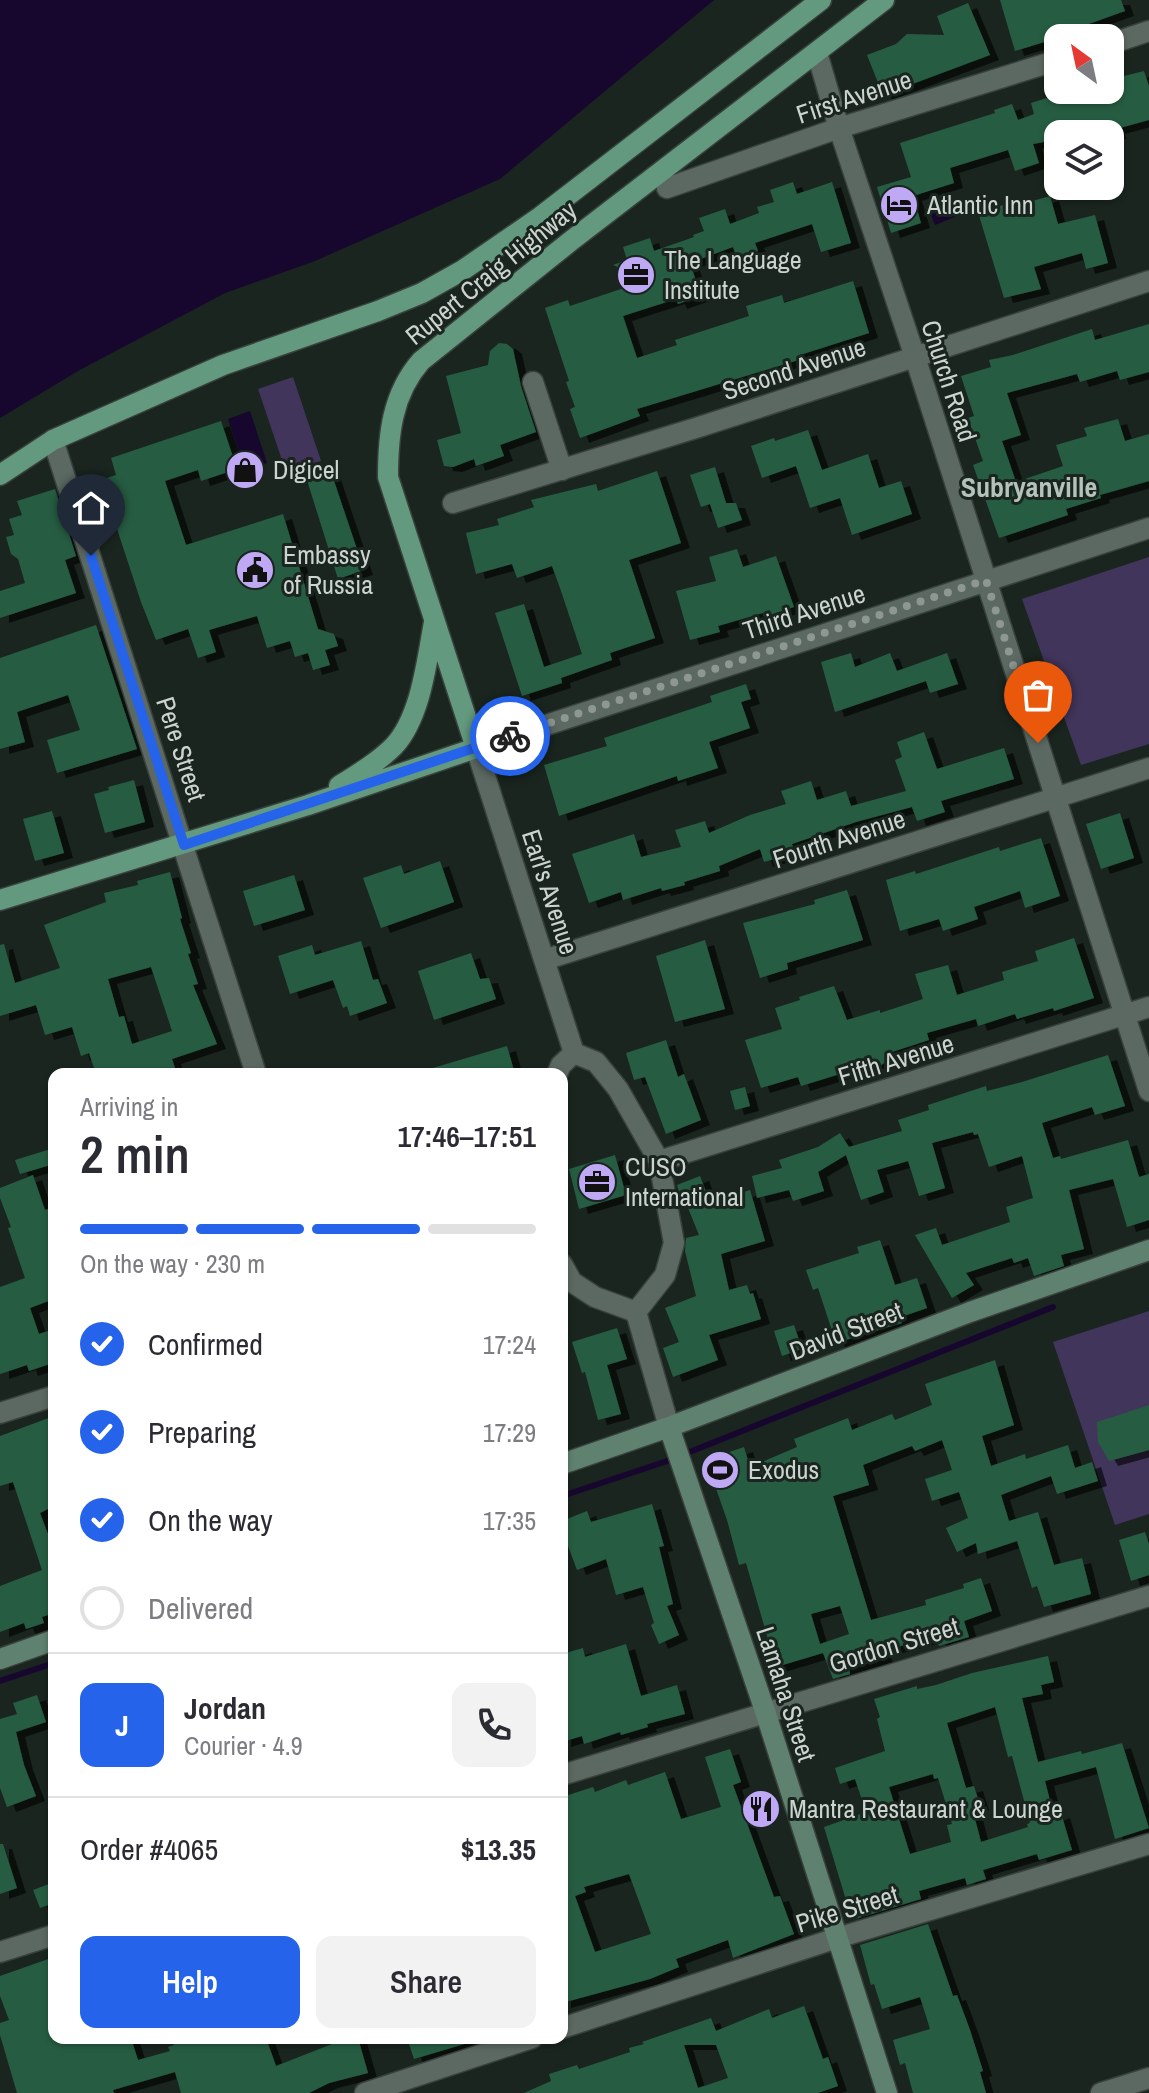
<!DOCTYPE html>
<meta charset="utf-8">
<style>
:root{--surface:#fff;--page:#f2f2f3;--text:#2b2b33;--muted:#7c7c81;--line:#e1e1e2;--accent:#2563eb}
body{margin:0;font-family:"Archivo Narrow",sans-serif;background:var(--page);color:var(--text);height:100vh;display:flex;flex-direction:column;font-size:30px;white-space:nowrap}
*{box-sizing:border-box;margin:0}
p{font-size:26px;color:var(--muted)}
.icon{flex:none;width:44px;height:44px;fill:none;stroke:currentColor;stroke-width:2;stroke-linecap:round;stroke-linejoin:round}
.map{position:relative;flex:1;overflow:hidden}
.sheet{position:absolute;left:48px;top:1068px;width:520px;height:976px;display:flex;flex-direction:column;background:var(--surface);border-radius:16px;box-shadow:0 2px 6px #0004}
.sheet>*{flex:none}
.needle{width:52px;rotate:327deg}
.buttons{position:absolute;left:1044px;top:24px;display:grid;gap:16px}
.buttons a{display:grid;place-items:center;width:80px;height:80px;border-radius:16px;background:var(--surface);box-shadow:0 2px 6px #0004;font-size:40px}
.pin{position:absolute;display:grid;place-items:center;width:68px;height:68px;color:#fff;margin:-82px -34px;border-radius:50% 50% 50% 0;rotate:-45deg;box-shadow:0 0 8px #0007}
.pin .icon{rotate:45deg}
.courier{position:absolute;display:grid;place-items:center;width:80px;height:80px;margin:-40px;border:6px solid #2563eb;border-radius:50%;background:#fff;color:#222;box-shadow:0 2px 10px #0007}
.headline em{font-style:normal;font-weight:600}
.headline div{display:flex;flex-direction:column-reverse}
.headline{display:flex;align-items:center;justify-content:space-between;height:136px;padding:0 32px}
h1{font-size:52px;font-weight:600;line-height:60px}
.bar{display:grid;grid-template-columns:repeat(4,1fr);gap:12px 8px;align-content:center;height:96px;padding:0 32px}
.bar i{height:10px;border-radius:6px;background:var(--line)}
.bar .on{background:var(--accent)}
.bar p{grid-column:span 4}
.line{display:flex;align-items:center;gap:20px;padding:0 32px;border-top:2px solid var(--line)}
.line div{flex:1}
.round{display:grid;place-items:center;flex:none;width:84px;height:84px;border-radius:16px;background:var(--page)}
ol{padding:0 32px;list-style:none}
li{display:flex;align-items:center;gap:24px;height:88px}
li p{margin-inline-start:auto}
li .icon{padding:8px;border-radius:50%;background:var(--accent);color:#fff;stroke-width:4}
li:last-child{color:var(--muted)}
li i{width:44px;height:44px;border:4px solid var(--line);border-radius:50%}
.cta{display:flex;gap:16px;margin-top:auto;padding:16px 32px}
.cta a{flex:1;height:92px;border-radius:16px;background:var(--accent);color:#fff;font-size:32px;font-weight:600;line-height:92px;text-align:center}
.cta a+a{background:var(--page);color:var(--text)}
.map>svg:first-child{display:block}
.green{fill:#41355b}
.water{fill:#17072e}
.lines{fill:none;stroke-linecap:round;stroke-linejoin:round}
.stream{stroke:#17072e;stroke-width:6}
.building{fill:#255d43;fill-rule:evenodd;filter:url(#shadow)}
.street-casing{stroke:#39413d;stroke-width:23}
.secondary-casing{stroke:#39413d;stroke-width:23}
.primary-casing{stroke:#39413d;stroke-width:23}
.street{stroke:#5c6962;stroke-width:20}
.secondary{stroke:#5f8270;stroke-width:20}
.primary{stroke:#639a7f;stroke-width:20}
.done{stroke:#8e9792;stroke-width:8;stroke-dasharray:0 14.4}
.route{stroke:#2563eb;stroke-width:10}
.labels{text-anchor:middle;stroke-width:6;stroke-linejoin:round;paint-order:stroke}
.street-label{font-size:26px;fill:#ccd4d0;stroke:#1a251f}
.poi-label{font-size:26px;fill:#ccd4d0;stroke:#1a251f;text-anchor:start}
.neighbourhood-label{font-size:28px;font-weight:bold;fill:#b4c3ba;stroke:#1a251f}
</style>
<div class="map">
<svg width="1149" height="2093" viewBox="0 0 1149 2093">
<defs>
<filter id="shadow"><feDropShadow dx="9" dy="5" stdDeviation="0" flood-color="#0009"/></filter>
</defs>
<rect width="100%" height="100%" fill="#1a251f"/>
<path class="green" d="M293,377l28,84 -35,11 -28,-83z
M1149,557v187l-68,21 -59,-166z
M1149,1311v203l-34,11 -62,-183z"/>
<path class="water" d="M0,0h714l-214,179 -185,82 -90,32 -147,78 -78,47z
M955,200l5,15 -25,10 -6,-15z
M250,411l17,52 -22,7 -17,-51z"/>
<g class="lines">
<path class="stream" d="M562,1496l105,-35 386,-154
M0,1681l54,-18"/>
</g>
<path class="building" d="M1000,0h121l4,11 -39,14 1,4 -72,22z
M968,3l22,52 -107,40 -16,-40 29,-11 11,-10 37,1 -7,-19z
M1144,71l5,15v34l-33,9 1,5h-33l-1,-5 -29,6 1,5 -22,4 6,19 -24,8 -7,-21 -58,18 4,15 -41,13 8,27 -30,10 -14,-46 34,-10 -11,-34 95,-30 -1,-3 18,-6 6,16 16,-6 -3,-11 22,-7 1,4 31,-10h31l-4,-11z
M793,182l4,12 35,-12 19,61 -30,9 -9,-28 -57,19 3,8 -21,7 -4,-11 -43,16 11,33 -23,8 -2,-5 -53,17 14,42 40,-13 -2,-5 74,-24 -3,-10 36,-11 2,8 69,-22 16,52 -69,22 2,4 -165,50 3,7 -60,22 -10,-29 5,-2 -9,-25 3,-1 -24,-73 23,-8 2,6 78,-26 -35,-15 14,-5 -4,-13 27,-9 4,13 40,-14 -1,-2 11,-4 -5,-13 26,-9 5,15 29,-11 -2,-6 17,-5 -4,-12z
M1050,196l8,28 37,-9 13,48 -22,6 -4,-16 -48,14 7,22 -37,9 -26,-86 36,-10 1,4z
M1149,324v48l-29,8 -3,-9 -37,11 -3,-8 -70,19 14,42 -19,6 14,41 47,-16 -7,-21 31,-9 -3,-8 34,-9 7,22 24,-7v47l-49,14 1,3 -35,11 2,6 -69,23 -26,-73 10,-4 -15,-43 6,-2 -13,-40 30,-9 -2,-7 24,-5 79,-26 3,11z
M499,343l8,1 6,5 8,37 15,46 -36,13 4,11 -28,10 -2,-7 -21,8 -9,-1 -7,-26 24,-7 -15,-57 42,-11 2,-14z
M221,421l16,48 -36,12 -3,-11 -33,11 21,64 97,-31 35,115 16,5 4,12 -13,4 5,15 -17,5 -5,-17 -13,4 -5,-16 -23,7 -10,-32 -48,14 7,22 -18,6 -10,-29 -32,11 -15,-38 -40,-122 15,-5 -5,-17z
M808,430l14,40 46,-16 11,34 22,-7 11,33 -60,21 -12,-37 -30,10 -14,-42 -34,12 -11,-32 23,-8 1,3z
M329,466l35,104 -26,9 -33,-105z
M715,467l11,36h10l6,17 -24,8 -8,-24 -9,3 -11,-32z
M657,471l24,72 -52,17 26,78 -45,15 2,7 -51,18 1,5 -40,13 -27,-83 29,-9 20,63 38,-13 -22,-66 -8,-22 -35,12 -5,-14 -36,10 -10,-41 33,-8 -2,-6 37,-12 -3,-7 65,-16 2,7z
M55,489l21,67 -11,4 11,33 -76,25v-27l25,-8 -7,-24 -7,-5 -5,-17 8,-2 -5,-16 13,-4 -5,-14z
M737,549l6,18 33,-11 18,51 -30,10 -1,-4 -45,13 2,6 -30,8 -14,-49 40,-10 -7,-24z
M96,625l41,124 -80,24 -10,-33 33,-10 -12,-35 -51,17 8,30 -25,7v-91z
M851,653l4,14 35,-14 7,18 50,-18 11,31 -28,9 -4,-12 -91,31 -14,-50z
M746,684l5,15 -10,3 9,26 -41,14 9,26 -40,13 -1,-5 -118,40 -15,-51 63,-19 -3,-8 108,-36 -2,-6z
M924,732l13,37 67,-21 10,31 -73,22 4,11 -28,9 -5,-14 -56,15 -64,22 3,9 -31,9 -4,-13 -41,17 1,5 -36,11 1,3 -23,6 -1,-3 -38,12 -2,-8 -32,11 -17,-49 62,-20 7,23 40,-10 -6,-17 30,-9 4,12 41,-18 36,-11 -5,-13 30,-10 6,19 29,-9 5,15 55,-15 -11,-31 7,-3 -5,-15z
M134,780l11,42 -40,11 -11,-39 15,-4 -1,-3z
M52,811l12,42 -29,8 -12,-42z
M1120,813l14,45 -33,11 -15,-45z
M1041,838l19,58 -35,12 -5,-17 -46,16 4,12 -35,12 -4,-12 -39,12 -14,-51 29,-9 1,3 83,-27 1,4z
M440,861l14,41 -73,26 -18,-50 38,-13 3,9z
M170,872l12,46 -2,1 11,34 -3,1 10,30 -5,1 24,59 -45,15 5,15h-81l-7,-21 -8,3 -9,-29 -27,8 -9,-30 -36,11v-71l4,-1 11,39 45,-15 -16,-43 62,-23 -2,-9 34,-8 -1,-4zM151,967l21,64 -40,13 -8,-28 -5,1 -11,-38z
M294,875l11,35 -51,16 -11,-35z
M847,890l16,50 -76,23 1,6 -28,9 -17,-55 72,-19 -1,-4z
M1074,938l20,60 -40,13 -1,-3 -36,11 -2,-5 -37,12 -2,-7 -49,14 2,7 -37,12 2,4 -14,10 -1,-4 -78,24 -3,-9 -37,11 -16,-48 37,-11 -7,-21 25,-8 -1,-3 35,-11 13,34 33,-10v3l43,-14 -8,-25 33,-9 9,30 47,-15 -2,-8 36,-11 -3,-10z
M705,940l20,69 -50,13 -19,-66z
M361,941l12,39 5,-1 9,24 -37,13 -3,-10 -4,2 -10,-28 -43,14 -12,-38 34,-11 3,10z
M471,953l9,26 9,-1 7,21 -62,21 -16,-49z
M666,1040l12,37 6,-3 17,46 -35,14 -21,-57 -11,3 -8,-27z
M507,1046l8,28h-88l-1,-4z
M1108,1055l17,51 -30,9 -3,-8 -50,16 11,35 7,-2 1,3 67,-19 11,37 10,-3v46l-22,7 -14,-48 -44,11 15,59 -23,6 3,11 -30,10 -6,-18 -14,5 -2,-5 -46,15 8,12 -22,13 -37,-63 21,-7 6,17 68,-23 -4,-15 27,-9 -11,-42 -33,11 -11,-33 -4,1 -1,-3 -41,11 13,45 -26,8 -11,-35 -31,9 7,22 -23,8 -15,-45 -28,17 6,19 -31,10 -4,-11 -32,8 -5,-22 30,-8 -3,-8 39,-13 22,-14 9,14 53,-16 -4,-11 31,-10 -1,-5 58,-19 1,5 35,-9z
M745,1087l5,19 -15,4 -5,-19z
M54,1148v16l-34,10 -5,-14z
M615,1155l11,40 -47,14 -10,-40z
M33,1175l12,35 9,-3v92l-24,9 9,26 15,-5v30l-5,1 1,4 -21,7 -2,-6 -27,9v-87l25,-9 -17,-50 3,-1 -11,-29v-10z
M700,1176l10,26 40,-12 15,51 -44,13 8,36 18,-5 3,9 3,-1 8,26 -52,16 9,25 -45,17 -10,-29 16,-6 -14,-34 31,-12 -11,-45 1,-13 13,-3 -13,-32 -3,2 -6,-20z
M880,1240l15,45 22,-7 10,30 -26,9 1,6 -66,20 -18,-55 -5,2 -7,-20 53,-17 -2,-6z
M794,1325l8,24 -20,7 -8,-25z
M617,1328l10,31 -20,6 14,49 -23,6 -13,-48 -3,1 -10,-31z
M995,1360l19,65 -32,11 9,30 34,-12 1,5 42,-14 7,23 17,-6 6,19 -41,13 -6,-18 -50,19 8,26 29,-9 16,53 28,-7 9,36 -47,13 -7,-21 -5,2 -15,-47 -39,13 -2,-11 -19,9 -11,-24 22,-10 -9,-26 -27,9 -7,-22 27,-9 -10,-30 -27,11 -3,-5 -49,19 6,20 -36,11 38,124 55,-15 -1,-5 39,-12 -1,-4 18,-6 11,33 -28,10 5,16 -30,9 -3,-9 -54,14 2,7 -35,11 1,5 -17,5 -10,-26 -47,14 -30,-104 -7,2 -12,-45 -21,-60 38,-13 6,20 47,-20 -3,-8 54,-21 4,12 40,-16 3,6 37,-15 -7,-21zM840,1606l9,28 -29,10 -9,-30z
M1149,1405v45l-40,11 -11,-19 -1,-20z
M54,1416v90l-14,7 14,37v63l-12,4 2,6 -18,6 -2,-6 -24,9v-46l42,-16 -29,-88 -13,4v-50z
M652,1504l12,42 -5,1 14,57 -6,2 12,29 -20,9 -8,-19 3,-2 -11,-36 -27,8 -10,-36 -29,11 -15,-40v-9l25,-10 4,11z
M1145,1532l4,12v31l-18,6 -12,-41z
M626,1644l15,52 36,-11 8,29 -38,10 1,3 -27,8 -1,-3 -36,12 -2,-8 -20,6v-41l4,-2 -4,-16v-29l21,-6 2,9z
M1048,1656l6,26 -13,3 2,9 -21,4 16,64 43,-11 1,3 40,-11 27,85 -34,11 -19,-72 -51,14 9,35 7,-3 11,37 -33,10 -2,-6 -54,16 3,9 -19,6 -2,-7 -46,13 2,8 -69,21 -28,-93 42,-15 -11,-33 -15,5 -5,-16 50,-17 -8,-32 3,-2 -6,-18 43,-13v3l19,-4 36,-12zM995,1707l13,50 4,-1 18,67 -3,1 1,3 -47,15 -9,-35 8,-2 -6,-19 -8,2 -19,-65zM933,1774l1,5 4,-1 14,46 -5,1 4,17 -41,12 -21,-67z
M37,1695l9,27 -30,10 8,33 12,31 -29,11 -7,-19v-69l17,-5 -4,-11z
M730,1749l11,33 -8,3 41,112 6,-1 14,38 -61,24 -5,-18 -52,19 3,8 -29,12 -88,24v-206l31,-10 2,5 31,-12 2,5 37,-13 16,47 40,-12 -16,-50zM629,1874l22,60 -56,18 -20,-56 11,-4 -2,-5z
M0,1844h3l14,44 -17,6z
M49,1884l5,19 -14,5 -7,-18z
M928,1924l25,72 4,-1 13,35 13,41 -3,1 6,21h-73l-8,-30 -5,2 -7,-25 37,-11 -10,-32 -38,12 -8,-25 -3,1 -11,-40z
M54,1957v81h77l7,22 32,-9 -2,-4 6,-2 -2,-7h94l10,28 56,-22 -1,-6h27l10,35 -39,10 -20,10h-128l-6,-21 -62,18 1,3h-97l-17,-58v-12l9,-3 -9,-24v-20z
M804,2006l19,53 5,-2 10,29 -20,7h-294l27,-12 -2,-7 28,-9 2,4 51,-17 -1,-4 15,-4 -2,-2 69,-24 5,13 53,-22 3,9zM684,2045h32l12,33 -30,10z
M407,2038h63l1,4 -57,17z"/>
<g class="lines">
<defs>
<path id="street" d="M1110,44l39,-13
M817,53l22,75 76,229 234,734
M667,188l172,-60 219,-68
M533,382l29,88
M53,440l203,634
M453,503l246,-76 450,-146
M544,960l605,-192
M574,1053l-98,-305 673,-220
M574,1053l22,9 22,27 41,72 15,82 -9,32 -29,37
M557,1074l4,-9 13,-12
M659,1161l490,-154
M562,1264l10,18 23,15 41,15
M636,1312l33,115
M0,1413l54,-17
M562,1775l587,-179
M0,1952l54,-17
M562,2028l275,-90 312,-94
M365,2093l167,-55
M1101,2093l48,-15"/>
<path id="secondary" d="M669,1427l96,284 122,382
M562,1464l107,-37 301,-115 179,-62
M0,1659l54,-19"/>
<path id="primary" d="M0,475l53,-35 170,-75 155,-54 44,-18 41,-23 77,-53 281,-217
M339,786c19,-12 39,-24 55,-40 27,-29 33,-86 40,-124
M0,900l308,-95 168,-57 -88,-271c0,-42 4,-83 33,-116l151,-121 312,-240"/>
</defs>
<use href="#street" class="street-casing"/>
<use href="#secondary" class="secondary-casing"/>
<use href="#primary" class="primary-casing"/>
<use href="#street" class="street"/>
<use href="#secondary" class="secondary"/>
<use href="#primary" class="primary"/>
</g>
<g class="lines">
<path class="done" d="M510,736l476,-156 52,163"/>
<path class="route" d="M91,556l93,289 326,-109"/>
</g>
<defs>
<symbol id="hotel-disc" viewBox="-11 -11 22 22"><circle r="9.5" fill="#bfa8f4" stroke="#1a251f"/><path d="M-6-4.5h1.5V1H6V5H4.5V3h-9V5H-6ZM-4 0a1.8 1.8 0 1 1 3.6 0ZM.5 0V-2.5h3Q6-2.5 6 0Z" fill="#111"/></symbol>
<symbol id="office-disc" viewBox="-11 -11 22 22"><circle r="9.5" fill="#bfa8f4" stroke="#1a251f"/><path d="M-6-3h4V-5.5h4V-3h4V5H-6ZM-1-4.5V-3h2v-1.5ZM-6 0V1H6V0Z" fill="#111"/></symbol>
<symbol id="shop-disc" viewBox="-11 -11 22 22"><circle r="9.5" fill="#bfa8f4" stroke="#1a251f"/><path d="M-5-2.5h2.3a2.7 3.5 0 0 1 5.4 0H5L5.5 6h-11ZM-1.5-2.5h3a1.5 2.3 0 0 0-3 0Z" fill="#111"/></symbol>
<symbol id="civic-disc" viewBox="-11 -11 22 22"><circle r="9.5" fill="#bfa8f4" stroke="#1a251f"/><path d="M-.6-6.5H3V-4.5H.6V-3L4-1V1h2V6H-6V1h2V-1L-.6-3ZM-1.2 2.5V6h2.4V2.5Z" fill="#111"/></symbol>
<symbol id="stadium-disc" viewBox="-11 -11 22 22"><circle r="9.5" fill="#bfa8f4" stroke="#1a251f"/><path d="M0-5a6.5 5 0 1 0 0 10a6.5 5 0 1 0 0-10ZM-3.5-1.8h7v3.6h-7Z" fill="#111"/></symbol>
<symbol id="restaurant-disc" viewBox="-11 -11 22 22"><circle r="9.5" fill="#bfa8f4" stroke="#1a251f"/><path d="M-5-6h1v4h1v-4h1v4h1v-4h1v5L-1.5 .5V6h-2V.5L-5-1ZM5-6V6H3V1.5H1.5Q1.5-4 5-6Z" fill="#111"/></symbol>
</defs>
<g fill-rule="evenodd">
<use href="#hotel-disc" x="877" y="183" width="44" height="44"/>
<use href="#office-disc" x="614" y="253" width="44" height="44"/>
<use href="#shop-disc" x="223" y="448" width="44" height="44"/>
<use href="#civic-disc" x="233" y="548" width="44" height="44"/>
<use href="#office-disc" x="575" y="1160" width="44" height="44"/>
<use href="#stadium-disc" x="698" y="1448" width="44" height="44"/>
<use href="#restaurant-disc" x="739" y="1787" width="44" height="44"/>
</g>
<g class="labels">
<g class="street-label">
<text transform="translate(854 97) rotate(-18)" y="9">First Avenue</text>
<text transform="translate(491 273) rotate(-39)" y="9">Rupert Craig Highway</text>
<text transform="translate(794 369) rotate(-18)" y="9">Second Avenue</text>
<text transform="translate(949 381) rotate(72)" y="9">Church Road</text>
<text transform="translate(804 612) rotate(-18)" y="9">Third Avenue</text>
<text transform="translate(181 749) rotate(72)" y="9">Pere Street</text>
<text transform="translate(839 839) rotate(-18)" y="9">Fourth Avenue</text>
<text transform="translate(550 892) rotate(72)" y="9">Earl's Avenue</text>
<text transform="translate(896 1060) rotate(-17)" y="9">Fifth Avenue</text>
<text transform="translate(846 1331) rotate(-21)" y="9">David Street</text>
<text transform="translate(894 1645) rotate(-17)" y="9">Gordon Street</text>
<text transform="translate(786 1694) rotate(72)" y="9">Lamaha Street</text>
<text transform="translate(847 1909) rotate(-17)" y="9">Pike Street</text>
</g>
<g class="poi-label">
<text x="927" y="214">Atlantic Inn</text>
<text x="664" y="269">The Language<tspan x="664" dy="30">Institute</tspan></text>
<text x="273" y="479">Digicel</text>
<text x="283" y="564">Embassy<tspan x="283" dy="30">of Russia</tspan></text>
<text x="625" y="1176">CUSO<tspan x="625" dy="30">International</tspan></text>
<text x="748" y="1479">Exodus</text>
<text x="789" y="1818">Mantra Restaurant &amp; Lounge</text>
</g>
<g class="neighbourhood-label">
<text x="1029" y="497">Subryanville</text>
</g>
</g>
</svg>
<div class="buttons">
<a><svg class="needle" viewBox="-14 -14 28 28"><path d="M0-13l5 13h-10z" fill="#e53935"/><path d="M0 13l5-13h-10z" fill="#7c7c81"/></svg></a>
<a><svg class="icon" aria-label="layers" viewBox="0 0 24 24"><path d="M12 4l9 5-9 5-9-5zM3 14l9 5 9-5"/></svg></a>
</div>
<div class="pin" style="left:1038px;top:743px;background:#ea580c"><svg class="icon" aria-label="bag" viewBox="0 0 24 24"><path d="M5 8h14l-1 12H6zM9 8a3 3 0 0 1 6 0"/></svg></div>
<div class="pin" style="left:91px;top:556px;background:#1f2937"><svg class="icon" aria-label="home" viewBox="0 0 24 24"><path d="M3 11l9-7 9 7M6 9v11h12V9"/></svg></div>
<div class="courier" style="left:510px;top:736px"><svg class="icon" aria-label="bike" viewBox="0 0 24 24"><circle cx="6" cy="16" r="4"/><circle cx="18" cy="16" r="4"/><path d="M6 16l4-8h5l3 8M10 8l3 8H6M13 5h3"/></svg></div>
<section class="sheet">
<div class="headline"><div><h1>2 min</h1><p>Arriving in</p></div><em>17:46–17:51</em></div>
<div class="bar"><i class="on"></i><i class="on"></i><i class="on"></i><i></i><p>On the way · 230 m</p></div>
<ol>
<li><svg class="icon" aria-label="check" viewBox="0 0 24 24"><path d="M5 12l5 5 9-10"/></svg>Confirmed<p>17:24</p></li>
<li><svg class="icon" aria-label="check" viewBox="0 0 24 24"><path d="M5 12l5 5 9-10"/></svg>Preparing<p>17:29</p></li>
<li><svg class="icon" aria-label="check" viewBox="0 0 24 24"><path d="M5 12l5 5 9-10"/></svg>On the way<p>17:35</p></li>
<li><i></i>Delivered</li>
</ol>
<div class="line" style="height:144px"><b class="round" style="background:var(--accent);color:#fff">J</b><div><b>Jordan</b><p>Courier · 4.9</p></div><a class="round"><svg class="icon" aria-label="phone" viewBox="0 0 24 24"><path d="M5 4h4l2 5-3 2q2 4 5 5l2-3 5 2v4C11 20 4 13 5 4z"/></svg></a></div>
<div class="line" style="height:104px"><div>Order #4065</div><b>$13.35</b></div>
<div class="cta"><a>Help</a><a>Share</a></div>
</section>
</div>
